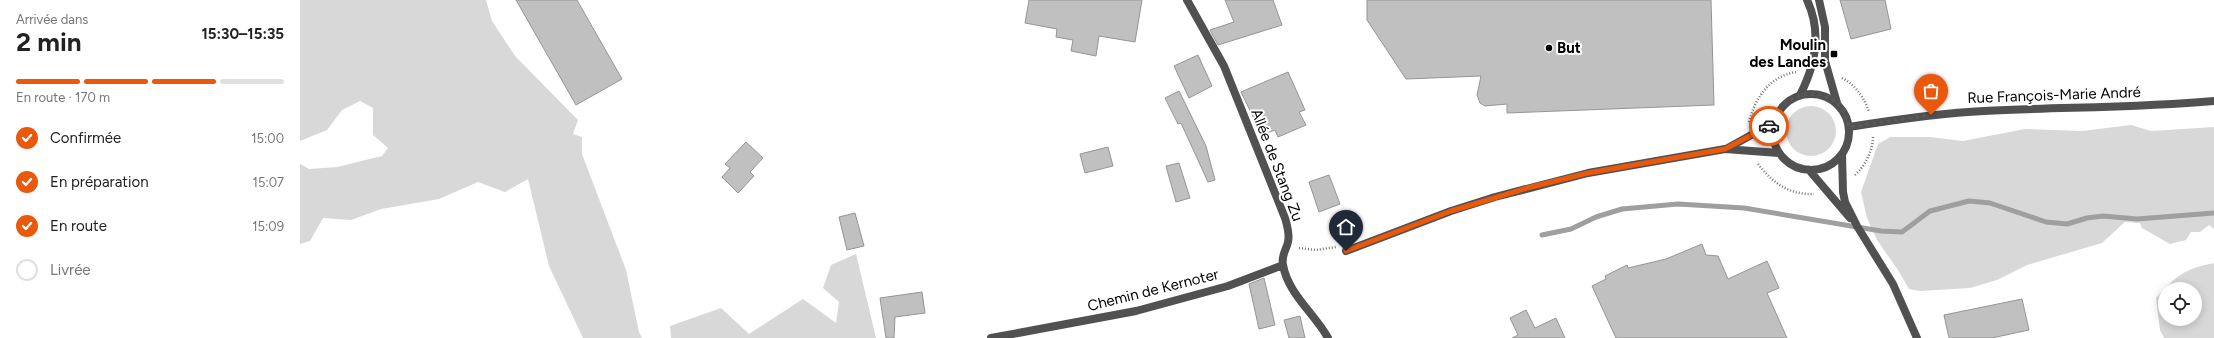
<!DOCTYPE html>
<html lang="fr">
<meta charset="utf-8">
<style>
:root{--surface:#fff;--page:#f2f2f2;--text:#222;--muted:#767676;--line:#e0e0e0;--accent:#ea580c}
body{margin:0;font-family:Figtree,sans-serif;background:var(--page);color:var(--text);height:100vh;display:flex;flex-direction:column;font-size:15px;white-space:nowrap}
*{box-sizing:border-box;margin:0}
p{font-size:13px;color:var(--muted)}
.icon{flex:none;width:22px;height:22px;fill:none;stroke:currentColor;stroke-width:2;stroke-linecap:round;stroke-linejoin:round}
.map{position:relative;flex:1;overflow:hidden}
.panel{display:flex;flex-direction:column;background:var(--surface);width:300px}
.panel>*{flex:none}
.fabs{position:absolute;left:1858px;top:282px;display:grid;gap:8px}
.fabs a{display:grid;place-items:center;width:44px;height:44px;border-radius:50%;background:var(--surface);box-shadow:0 2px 10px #0003;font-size:20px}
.pin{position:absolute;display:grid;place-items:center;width:34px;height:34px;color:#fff;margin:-41px -17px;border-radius:50% 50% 50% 0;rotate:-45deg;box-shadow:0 0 4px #0007}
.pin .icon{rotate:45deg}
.courier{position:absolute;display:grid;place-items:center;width:40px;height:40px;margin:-20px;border:3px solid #ea580c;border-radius:50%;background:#fff;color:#222;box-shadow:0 1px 5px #0007}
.overview em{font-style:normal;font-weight:700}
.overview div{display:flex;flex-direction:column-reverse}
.overview{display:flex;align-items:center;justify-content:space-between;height:68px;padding:0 16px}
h1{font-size:26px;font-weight:700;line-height:30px}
.bar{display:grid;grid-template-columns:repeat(4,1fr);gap:6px 4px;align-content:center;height:48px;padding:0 16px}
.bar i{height:5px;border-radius:3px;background:var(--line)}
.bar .on{background:var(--accent)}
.bar p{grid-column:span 4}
ol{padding:0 16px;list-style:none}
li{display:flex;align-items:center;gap:12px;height:44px}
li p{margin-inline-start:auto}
li .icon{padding:4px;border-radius:50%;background:var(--accent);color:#fff;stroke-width:4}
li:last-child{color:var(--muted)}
li i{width:22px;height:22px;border:2px solid var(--line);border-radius:50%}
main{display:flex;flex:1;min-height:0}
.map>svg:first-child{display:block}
.green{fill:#d8d8d8;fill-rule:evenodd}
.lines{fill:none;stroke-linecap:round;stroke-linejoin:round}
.stream{stroke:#9f9f9f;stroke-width:5}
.building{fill:#c0c0c0;stroke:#959595}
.path{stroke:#737373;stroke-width:2.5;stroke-dasharray:1 2;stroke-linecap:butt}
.street{stroke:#515151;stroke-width:8}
.done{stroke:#595959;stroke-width:4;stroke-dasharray:0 7.2}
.route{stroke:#ea580c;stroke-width:5}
.poi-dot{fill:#000;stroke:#fff;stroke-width:1.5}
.labels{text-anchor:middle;stroke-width:4;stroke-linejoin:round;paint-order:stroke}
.poi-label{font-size:15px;font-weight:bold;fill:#000;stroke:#fff;text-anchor:end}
.street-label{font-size:15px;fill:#000;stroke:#fff}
</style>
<main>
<section class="panel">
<div class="overview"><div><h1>2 min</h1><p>Arrivée dans</p></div><em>15:30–15:35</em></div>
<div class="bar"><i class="on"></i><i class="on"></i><i class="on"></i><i></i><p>En route · 170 m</p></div>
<ol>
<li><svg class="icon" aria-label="check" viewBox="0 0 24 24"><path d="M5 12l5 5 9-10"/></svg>Confirmée<p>15:00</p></li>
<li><svg class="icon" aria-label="check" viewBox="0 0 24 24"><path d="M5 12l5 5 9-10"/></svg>En préparation<p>15:07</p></li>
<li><svg class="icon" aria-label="check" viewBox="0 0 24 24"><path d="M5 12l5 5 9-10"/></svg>En route<p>15:09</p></li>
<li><i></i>Livrée</li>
</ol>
</section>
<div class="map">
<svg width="1914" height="338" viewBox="0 0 1914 338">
<rect width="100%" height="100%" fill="#fff"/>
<path class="green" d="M0,0h186l6,21 23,35 63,64 -5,14 9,3v17l44,116 13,62 3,6h-59l-34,-72 -21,-87 -23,13 -27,-10 -39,17 -58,10 -30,11 -28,-2 -13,23 -10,3v-80l9,5 28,-2 45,-11 6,-8 -15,-13v-27l-13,-7 -18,9 -15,20 -27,11z
M1486 131a25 25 0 1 1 50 0a25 25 0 1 1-50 0Z
M1831,125l20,6 63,-4v102l-5,-4 -9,7h-9l-5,8 -16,4 -28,-16 -2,-5 -15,-1 -23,21 -75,22 -30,15 -27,8 -50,3 -11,-2 -11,-19 -21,-30 -10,-22 -6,-26 17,-48 12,-7h40l33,4 62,-12 57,2z
M556,254l20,84h-205l-1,-12 51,-18 28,26 54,-35 33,24 3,-21 -16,-14 8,-23z
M1914,263v75h-50l-4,-8 -4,-32c21,-22 27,-29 58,-35zM1865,289h30v30h-30z"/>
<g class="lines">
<path class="stream" d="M1242,235l29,-6 25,-12 26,-8 56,-5 66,4 137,23 21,1 28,-21 39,-10 21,2 56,19 21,2 20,-6 16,-2 34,3 77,-6"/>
</g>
<path class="building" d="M216,0h61l45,79 -46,26z
M729,0h113l-7,42 -36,-6 -3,20 -25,-5 2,-11 -17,-3 1,-8 -32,-6z
M925,0h48l9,25 -64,20 -8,-15 24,-8z
M1067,0h344l3,105 -207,8v-9l-22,2 -5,-3 -3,-8 4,-19 -75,3 -39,-59z
M1540,0h45l6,29 -40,10z
M898,55l14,31 -23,12 -15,-32z
M988,72l17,38 -6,2 7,13 -28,12 -3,-7 -13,5 -21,-43z
M879,91l27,55 9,34 -7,2 -27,-59 -3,1 -13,-26z
M446,142l17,16 -13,14 4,4 -16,17 -16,-16 8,-9 -5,-4z
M808,147l5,19 -28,7 -5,-19z
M879,163l11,35 -14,4 -10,-36z
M1029,175l11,29 -21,8 -10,-30z
M555,213l9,33 -17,4 -8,-33z
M1402,244l4,11 12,1 10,23 39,-18 12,27 -12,5 20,45h-171l-24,-52 14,-7 -1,-3 22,-11 1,3 38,-9z
M964,278l11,47 -16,4 -10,-45z
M622,292l3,21 -30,4 -1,21h-8l-6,-40z
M1722,299l7,31 -37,8h-43l-5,-23z
M1226,310l9,18 21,-10 9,20h-53l6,-3 -8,-17z
M1000,316l5,22h-16l-5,-18z"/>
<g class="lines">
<path class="path" d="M1542,78c13,6 23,21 27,34
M1449,122c6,-24 21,-46 47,-50
M1458,164c15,19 31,31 56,30
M1555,175c11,-10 18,-25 18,-40
M999,248l17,2 20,-3"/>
<path class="street" d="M887,0l37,66 61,152c2,7 5,16 3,24 -2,9 -7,13 -5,23 5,29 32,49 45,73
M1519,0l6,27v34l12,42
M1473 132a38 38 0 1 1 76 0a38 38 0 1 1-76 0Z
M1500,95c16,-31 22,-63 7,-95
M1549,127c44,-7 90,-14 135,-16 77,-4 154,-3 230,-10
M1426,149l47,-26
M1542,154l1,38 2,10 12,24 36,58 24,54
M1509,170l41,48
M1046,251l105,-40 44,-14 93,-24 137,-24 54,4
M691,338l145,-27 92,-25 55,-21"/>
</g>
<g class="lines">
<path class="done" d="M1469,126c8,-4 9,-17 18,-24 16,-13 47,-10 57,10 2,5 3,10 5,15l82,-12"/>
<path class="route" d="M1046,251l105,-40 76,-23 61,-15 137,-24 44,-23"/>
</g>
<g class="poi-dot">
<circle cx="1249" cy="48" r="4"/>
<rect x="1530" y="50" width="8" height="8" rx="2"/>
</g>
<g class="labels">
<g class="poi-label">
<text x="1526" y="50">Moulin<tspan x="1526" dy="17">des Landes</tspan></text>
<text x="1257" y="53" text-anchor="start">But</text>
</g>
<g class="street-label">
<text transform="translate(1754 95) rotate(-2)" y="5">Rue François-Marie André</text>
<text transform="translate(977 165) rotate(69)" y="5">Allée de Stang Zu</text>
<text transform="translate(853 290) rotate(-14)" y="5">Chemin de Kernoter</text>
</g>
</g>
</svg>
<div class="fabs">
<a><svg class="icon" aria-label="locate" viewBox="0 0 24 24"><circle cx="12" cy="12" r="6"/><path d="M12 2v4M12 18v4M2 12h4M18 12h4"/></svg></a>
</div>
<div class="pin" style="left:1631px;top:115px;background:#ea580c"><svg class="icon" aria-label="bag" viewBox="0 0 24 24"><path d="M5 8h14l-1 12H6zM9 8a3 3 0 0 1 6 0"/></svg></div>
<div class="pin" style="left:1046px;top:251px;background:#1f2937"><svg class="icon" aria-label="home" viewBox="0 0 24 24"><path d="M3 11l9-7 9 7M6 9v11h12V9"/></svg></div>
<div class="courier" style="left:1469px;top:126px"><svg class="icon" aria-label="car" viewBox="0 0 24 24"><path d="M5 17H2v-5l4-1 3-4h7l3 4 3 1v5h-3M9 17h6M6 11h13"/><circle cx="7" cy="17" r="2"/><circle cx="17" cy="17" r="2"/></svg></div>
</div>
</main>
